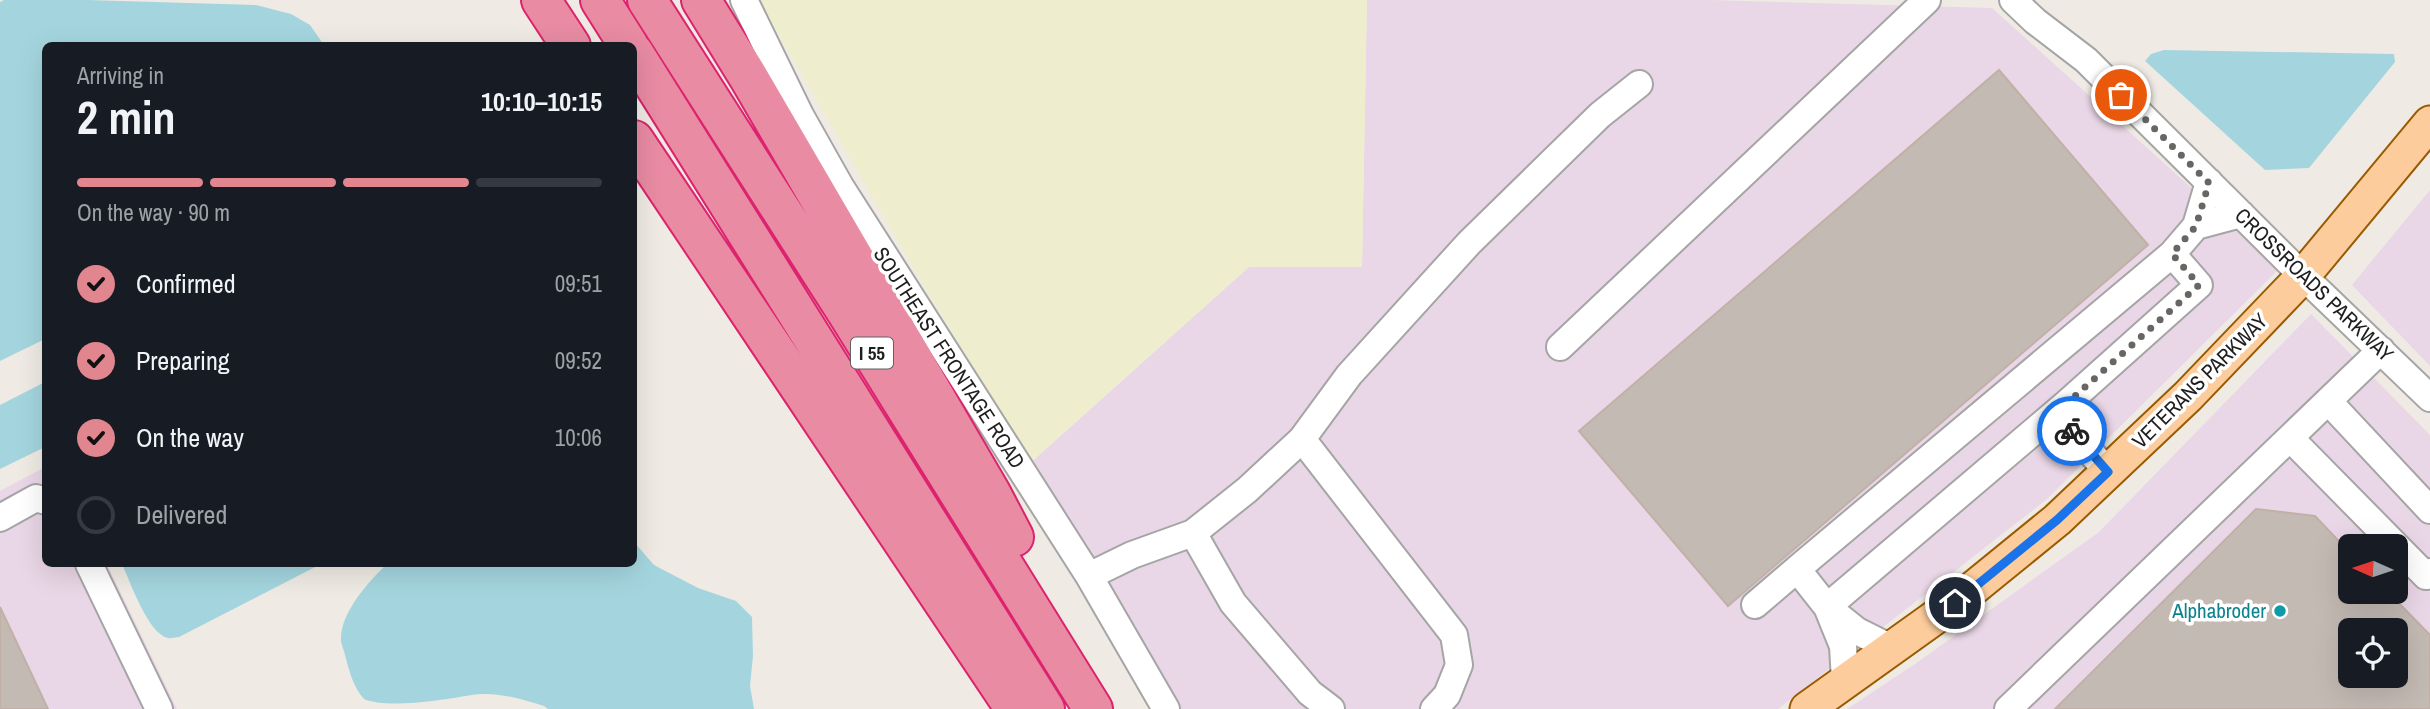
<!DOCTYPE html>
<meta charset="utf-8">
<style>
:root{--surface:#171b24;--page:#20242c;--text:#f1f3f6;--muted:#9ea1a6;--line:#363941;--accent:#e1868e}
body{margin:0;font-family:"Archivo Narrow",sans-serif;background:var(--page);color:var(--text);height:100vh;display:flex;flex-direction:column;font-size:26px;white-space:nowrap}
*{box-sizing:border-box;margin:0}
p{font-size:23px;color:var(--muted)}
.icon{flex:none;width:38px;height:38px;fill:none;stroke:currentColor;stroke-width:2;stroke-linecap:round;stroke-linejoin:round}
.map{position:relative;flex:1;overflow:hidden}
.panel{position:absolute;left:42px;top:42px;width:595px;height:525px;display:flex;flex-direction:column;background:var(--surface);border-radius:10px;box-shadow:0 7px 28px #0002}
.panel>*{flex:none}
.needle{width:46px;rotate:273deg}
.controls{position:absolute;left:2338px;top:534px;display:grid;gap:14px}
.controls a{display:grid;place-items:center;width:70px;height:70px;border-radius:10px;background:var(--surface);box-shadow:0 7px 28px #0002;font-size:35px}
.pin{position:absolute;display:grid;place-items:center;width:60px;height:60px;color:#fff;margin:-30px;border:4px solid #fff;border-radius:50%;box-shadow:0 2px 7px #0007}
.courier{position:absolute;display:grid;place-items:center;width:70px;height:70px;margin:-35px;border:5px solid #1a73e8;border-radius:50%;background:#fff;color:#222;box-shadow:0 2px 9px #0007}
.head em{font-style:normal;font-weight:700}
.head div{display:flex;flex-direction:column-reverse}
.head{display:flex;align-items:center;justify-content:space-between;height:119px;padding:0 35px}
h1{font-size:46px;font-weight:700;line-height:52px}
.bar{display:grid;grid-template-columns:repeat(4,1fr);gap:10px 7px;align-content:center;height:84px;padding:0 35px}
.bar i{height:9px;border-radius:5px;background:var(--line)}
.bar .on{background:var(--accent)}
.bar p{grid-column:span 4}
ol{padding:0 35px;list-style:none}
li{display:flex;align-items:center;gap:21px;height:77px}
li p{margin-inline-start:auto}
li .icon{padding:7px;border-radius:50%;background:var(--accent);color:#111;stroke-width:4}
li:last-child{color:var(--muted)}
li i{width:38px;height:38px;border:4px solid var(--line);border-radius:50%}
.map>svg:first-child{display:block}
.industrial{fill:#e9d6e6;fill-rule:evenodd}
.farmland{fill:#eeeecf}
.water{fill:#a4d5de}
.building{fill:#c4bab4;stroke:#c1b0a6;stroke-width:2;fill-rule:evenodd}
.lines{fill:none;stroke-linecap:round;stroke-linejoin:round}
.minor-casing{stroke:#a5a5a5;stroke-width:30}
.major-casing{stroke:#995b00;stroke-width:37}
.highway-casing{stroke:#dd226f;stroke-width:42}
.minor{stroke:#fff;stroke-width:26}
.major{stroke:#fdcc9c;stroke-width:33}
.highway{stroke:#e88ba3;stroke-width:38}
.done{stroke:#676663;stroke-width:7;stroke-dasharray:0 12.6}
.route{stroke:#1a73e8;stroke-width:9}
.culture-dot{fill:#0f9aa8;stroke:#fff;stroke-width:2.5}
.labels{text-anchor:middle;stroke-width:7;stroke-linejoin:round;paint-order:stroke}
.shield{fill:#fff;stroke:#626262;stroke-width:2}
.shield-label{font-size:19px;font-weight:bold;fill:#1e1e1e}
.street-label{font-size:21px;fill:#1e1e1e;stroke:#fff}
.culture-label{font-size:21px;fill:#0d838f;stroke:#fff;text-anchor:end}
</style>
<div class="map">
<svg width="2430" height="709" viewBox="0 0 2430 709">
<rect width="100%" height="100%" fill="#efebe4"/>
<path class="industrial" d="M1367,0h341l284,8 288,260 -233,231 -269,210h-607l-145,-242 223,-200 113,-1z
M2430,190v176l-78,-81z
M2311,314l119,121v274h-583l68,-45 184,-132zM2350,546h46v46h-46zM2350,630h46v46h-46z
M45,467l1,97h61l70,145h-177v-218z"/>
<path class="farmland" d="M759,0h608l-5,267h-113l-218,195 -117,-192z"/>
<path class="water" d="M4,0h84l168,5 35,9 19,11 14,20 -278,1 -1,293 -45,22v-359z
M2164,50l230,4 1,8 -86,106 -44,2 -120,-109 6,-7z
M45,382v65l-45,22v-64z
M634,542l20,23 44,23 38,13 16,16 1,39 -3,30 4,23h-206l-4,-3c-23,-7 -48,-15 -73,-11 -27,5 -85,14 -107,4 -11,-12 -15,-29 -19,-44 -1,-5 -4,-11 -4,-15 -1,-27 28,-59 46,-76h247z
M122,564h199l-142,73c-4,0 -8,2 -11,1 -20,-4 -38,-57 -46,-74z"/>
<path class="building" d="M1999,70l149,175 -420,361 -149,-175z
M2256,509l59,7 35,37v39h38l42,43v74h-375zM2350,630h46v46h-46z
M0,607l48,102h-48z"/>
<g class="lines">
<defs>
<path id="minor" d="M744,0l56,115 40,71 249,390 77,133
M2013,0l22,21 51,39 217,216 127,122
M2209,182l-13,44 45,-12
M1560,347l367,-347
M2328,401l102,109
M2056,413l52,59
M2290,438l136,138 4,-4
M1302,439l152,196 5,30 -12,30 -13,14
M0,518l36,-20 10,3
M1193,533l40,70 77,90 21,16
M89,564l70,145
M1797,569l375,-315
M1089,576l43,-21 61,-22 54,-43 55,-51 47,-64 120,-132 131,-128 39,-31
M1755,605l42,-36 30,38 30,24 34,17
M1827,607l239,-203 133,-119 -27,-31 24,-28
M1828,609l15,37 2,35
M2008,709l373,-359"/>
<path id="major" d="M1807,709l148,-106 102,-83 131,-124 115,-120 127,-153"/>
<path id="highway" d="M541,0l30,46
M600,0l29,46
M647,0l200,313 246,396
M701,0l48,78 242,415 23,44
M634,53l411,656
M634,140l381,569"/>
</defs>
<use href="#minor" class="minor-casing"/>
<use href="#major" class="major-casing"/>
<use href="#highway" class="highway-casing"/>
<use href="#minor" class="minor"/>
<use href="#major" class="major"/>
<use href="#highway" class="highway"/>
</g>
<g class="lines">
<path class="done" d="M2072,431l-16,-18 143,-128 -27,-31 24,-28 13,-43 -88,-88"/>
<path class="route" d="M1955,603l102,-83 51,-48 -36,-41"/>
</g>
<circle class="culture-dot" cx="2280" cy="611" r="7"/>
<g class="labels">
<rect class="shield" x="851" y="337.5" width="42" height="31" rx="5"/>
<g class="shield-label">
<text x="872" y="360">I 55</text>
</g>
<g class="street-label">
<text transform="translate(2314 285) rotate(44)" y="7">CROSSROADS PARKWAY</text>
<text transform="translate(949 358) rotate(57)" y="7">SOUTHEAST FRONTAGE ROAD</text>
<text transform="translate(2200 381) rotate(-45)" y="7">VETERANS PARKWAY</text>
</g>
<g class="culture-label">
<text x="2266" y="618">Alphabroder</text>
</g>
</g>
</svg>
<div class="controls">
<a><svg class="needle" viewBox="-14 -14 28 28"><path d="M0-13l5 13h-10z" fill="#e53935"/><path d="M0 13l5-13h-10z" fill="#9ea1a6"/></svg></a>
<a><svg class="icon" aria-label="locate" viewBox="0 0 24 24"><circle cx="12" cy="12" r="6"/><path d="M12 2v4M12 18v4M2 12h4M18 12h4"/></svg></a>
</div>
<div class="pin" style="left:2121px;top:95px;background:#ea580c"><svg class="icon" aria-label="bag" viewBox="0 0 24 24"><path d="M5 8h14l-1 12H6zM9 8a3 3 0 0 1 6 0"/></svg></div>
<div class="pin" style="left:1955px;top:603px;background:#1f2937"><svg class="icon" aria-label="home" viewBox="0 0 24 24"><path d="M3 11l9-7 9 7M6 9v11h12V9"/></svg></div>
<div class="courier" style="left:2072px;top:431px"><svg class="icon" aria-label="bike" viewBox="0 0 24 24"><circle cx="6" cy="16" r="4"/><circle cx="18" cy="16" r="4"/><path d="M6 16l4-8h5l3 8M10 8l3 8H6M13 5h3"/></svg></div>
<section class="panel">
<div class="head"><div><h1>2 min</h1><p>Arriving in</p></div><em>10:10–10:15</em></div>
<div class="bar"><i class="on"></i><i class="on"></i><i class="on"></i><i></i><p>On the way · 90 m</p></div>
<ol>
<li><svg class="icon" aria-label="check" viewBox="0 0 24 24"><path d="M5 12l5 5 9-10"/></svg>Confirmed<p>09:51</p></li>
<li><svg class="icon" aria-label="check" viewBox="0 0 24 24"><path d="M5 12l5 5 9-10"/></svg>Preparing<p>09:52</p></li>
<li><svg class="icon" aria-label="check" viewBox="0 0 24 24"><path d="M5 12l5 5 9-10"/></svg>On the way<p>10:06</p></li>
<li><i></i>Delivered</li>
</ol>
</section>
</div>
